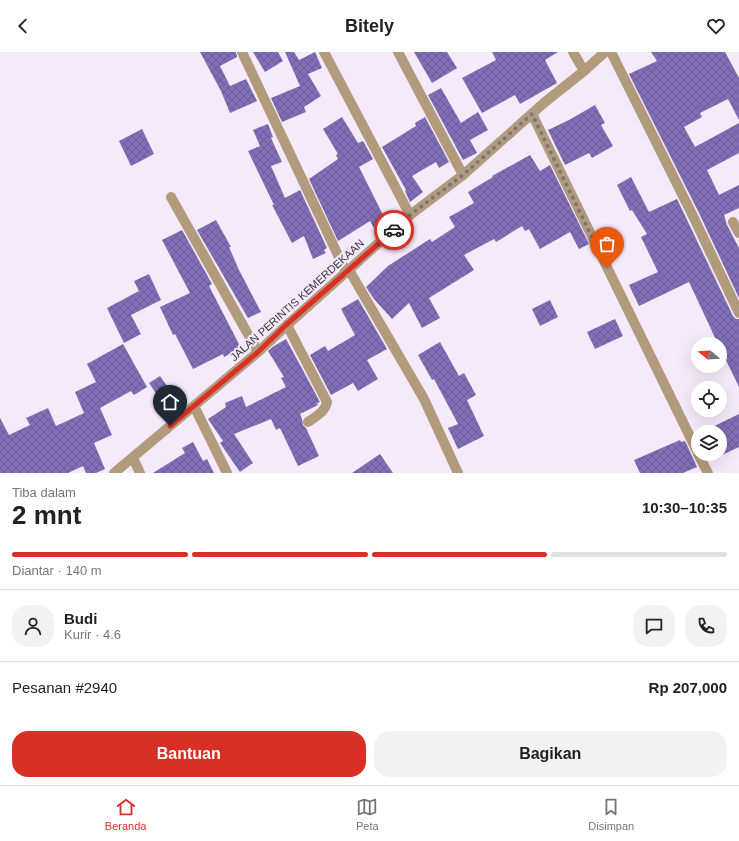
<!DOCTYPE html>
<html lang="id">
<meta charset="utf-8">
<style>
:root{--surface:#fff;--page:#f2f2f2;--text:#222;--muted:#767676;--line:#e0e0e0;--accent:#d93025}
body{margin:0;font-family:Helvetica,sans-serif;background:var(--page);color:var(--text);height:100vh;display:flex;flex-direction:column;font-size:15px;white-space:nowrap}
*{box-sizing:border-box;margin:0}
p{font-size:13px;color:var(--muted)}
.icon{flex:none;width:22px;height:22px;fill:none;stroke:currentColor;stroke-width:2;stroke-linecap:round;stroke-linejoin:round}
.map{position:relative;height:421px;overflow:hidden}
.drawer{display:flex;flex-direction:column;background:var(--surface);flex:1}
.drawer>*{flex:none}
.needle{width:26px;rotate:288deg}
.buttons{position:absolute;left:691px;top:285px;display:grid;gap:8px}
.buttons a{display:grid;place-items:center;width:36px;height:36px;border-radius:50%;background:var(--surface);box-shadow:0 4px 16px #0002;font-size:20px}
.pin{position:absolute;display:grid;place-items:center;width:34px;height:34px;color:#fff;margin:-41px -17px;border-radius:50% 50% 50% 0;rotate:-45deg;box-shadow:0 0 4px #0007}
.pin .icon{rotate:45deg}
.courier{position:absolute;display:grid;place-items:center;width:40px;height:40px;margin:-20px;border:3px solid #d93025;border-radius:50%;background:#fff;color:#222;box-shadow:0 1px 5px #0007}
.head em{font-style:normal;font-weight:600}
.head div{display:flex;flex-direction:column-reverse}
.head{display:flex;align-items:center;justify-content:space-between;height:68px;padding:0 12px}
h1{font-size:26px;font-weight:600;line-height:30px}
.bar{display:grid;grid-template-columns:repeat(4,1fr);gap:6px 4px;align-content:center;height:48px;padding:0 12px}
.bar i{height:5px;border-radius:3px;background:var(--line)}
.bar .on{background:var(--accent)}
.bar p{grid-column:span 4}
.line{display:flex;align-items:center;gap:10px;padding:0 12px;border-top:1px solid var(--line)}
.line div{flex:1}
.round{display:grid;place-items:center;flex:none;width:42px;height:42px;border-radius:16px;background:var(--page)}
.cta{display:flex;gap:8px;margin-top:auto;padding:8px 12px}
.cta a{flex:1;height:46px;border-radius:16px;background:var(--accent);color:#fff;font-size:16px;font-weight:600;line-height:46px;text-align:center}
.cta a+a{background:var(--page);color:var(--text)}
header{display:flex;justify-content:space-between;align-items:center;height:52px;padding:0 12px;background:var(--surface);font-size:18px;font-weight:600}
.tab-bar{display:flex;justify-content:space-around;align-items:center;height:56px;border-top:1px solid var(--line);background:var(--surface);font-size:11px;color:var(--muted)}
.tab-bar a{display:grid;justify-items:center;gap:2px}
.tab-bar .on{color:var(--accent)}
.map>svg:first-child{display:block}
.building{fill:url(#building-cross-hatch)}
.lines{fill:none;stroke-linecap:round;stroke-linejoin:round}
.minor{stroke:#b29a7d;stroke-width:10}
.tertiary{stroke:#b29a7d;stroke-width:10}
.done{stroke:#7b747d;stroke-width:4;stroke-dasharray:0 7.2}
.route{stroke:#d93025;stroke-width:5}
.labels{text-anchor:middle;stroke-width:4;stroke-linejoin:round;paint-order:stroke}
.street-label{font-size:11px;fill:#39343a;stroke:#f5eaf9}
</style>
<header><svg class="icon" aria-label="back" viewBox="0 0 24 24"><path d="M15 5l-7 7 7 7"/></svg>Bitely<svg class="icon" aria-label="heart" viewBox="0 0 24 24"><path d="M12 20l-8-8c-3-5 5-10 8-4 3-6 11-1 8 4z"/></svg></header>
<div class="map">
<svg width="739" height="421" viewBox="0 0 739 421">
<defs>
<pattern id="building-cross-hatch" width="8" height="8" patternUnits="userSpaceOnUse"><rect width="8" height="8" fill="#806fb7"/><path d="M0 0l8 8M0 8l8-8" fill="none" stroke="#6a5c96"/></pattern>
</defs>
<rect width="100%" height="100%" fill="#f5eaf9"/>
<path class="building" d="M200,0h36l1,5 -17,9 10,20 16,-7 11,22 -27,12 -9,-22z
M253,0h25l5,9 -18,11z
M285,0h9l5,8 16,-8 7,16 -14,6 13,22 -17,11 2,5 -24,10 -11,-24 29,-12z
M414,0h33l10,16 -25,15z
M492,0h66l-13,8 12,23 -37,21 -5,-9 -33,18 -20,-35 34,-18z
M651,0h74l14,26v42l-11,-21 -28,14 2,4 -18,10 11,20 44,-24v30l-32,17 12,25 20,-10v23l-15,7 3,10 12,23v50l-40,-85 -70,-139 28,-13z
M441,36l20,35 17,-11 10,18 -18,10 7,13 -14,7 -35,-65z
M595,53l10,18 -4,2 12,21 -21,12 -3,-5 -24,12 -17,-35 21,-10z
M342,65l16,26 5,-2 10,18 -14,8 27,54 -12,7 -4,-7 -32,20 -29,-62 29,-20 -2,-4 2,-1 -15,-25z
M425,65l24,45 -10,6 -3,-6 -24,14 11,16 -13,10 -5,-11 1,-1 -24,-43 34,-21 -1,-3z
M268,72l5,13 -2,1 11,24 -11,4 14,32 15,-8 27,58 -3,2 2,3 -13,6 -9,-23 -12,7 -20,-38h2l-26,-54 12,-5 -7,-16z
M142,77l12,25 -23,12 -12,-25z
M530,103l10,16 10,-6 39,79 -10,5 -9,-17 -30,17 -11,-20 -4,2 -3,-5 -26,16 -2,-3 -30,16 10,15 -45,28 11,20 -18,10 -13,-25 -17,16 -18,-20 -8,-12 22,-21 42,-27 2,3 23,-15 -6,-10 25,-14 -6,-11 25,-15 -1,-1z
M631,125l18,35 28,-13 56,117 3,3h3v68l-19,-39v-4h-2l-29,-62 -50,24 -10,-21 29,-13 -17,-35 6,-3 -15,-24 -2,1 -13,-26z
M216,168l15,27h-2l10,23 22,42 -13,6 -51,-88z
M182,178l30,54 -3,2 32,62 -17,9 -1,-3 -30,15 -18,-35 -2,1 -13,-28 30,-14 -28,-53z
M149,222l12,26 -30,15 10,19 -17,9 -17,-35 32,-17 -5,-10z
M358,247l29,50 -20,11 11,19 -20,12 -5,-8 -22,12 -21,-40 15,-9 3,5 27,-16 -14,-26z
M550,248l8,17 -18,9 -8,-17z
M615,267l8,17 -28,13 -8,-17z
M286,287l34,63 -3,1 1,2 -18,9 2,5 1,6 3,3 13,28 -21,10 -18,-38 -4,2 -5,-11 -37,15 19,29 -13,9 -20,-29 3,-2 -15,-22 18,-12 -1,-4 17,-7 4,11 40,-20 -5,-9 3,-1 -16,-26 6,-5z
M440,290l19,34 5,-3 12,22 -9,5 17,36 -26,13 -10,-21 10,-4 -24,-45 -2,1 -14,-25z
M123,292l24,43 -13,8 -3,-4 -31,17 12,27 -18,8 11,26 -9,4h-10l-3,-7 -15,7h-68v-55l9,17 21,-10 -4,-7 22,-10 8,18 28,-13 -9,-21 21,-10 -9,-18z
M160,324l17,24 -11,8 -17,-25z
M739,362v33l-30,14 -4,-7h15v-22h-18z
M680,388l1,2 4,-1 12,26 -14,6h-43l-6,-13z
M193,390l10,19 4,-2 7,14h-61l32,-20 -3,-5z
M380,402l13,19h-41z"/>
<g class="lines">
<path class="minor" d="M242,0l104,220
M324,0l86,163
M398,0l65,123
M573,0l11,19
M611,0l82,164 46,97
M532,62l166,339
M171,145l87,155
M733,170l6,11
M349,218l75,129 34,74
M287,273l40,77c-2,10 -11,14 -19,20
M194,354l33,67
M698,402l10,19
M133,406l7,15"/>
<path class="tertiary" d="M114,421l144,-121 29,-27 123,-110 53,-40 82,-73 39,-31 21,-19"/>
</g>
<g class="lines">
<path class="done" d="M394,178l16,-15 53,-40 69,-61 75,154"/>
<path class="route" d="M170,374l88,-74 28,-27 108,-95"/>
</g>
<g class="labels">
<g class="street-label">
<text transform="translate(297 248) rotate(-42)" y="4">JALAN PERINTIS KEMERDEKAAN</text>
</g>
</g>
</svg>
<div class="buttons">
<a><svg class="needle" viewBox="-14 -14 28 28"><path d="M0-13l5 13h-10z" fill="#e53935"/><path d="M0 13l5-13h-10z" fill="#767676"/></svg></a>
<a><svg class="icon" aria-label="locate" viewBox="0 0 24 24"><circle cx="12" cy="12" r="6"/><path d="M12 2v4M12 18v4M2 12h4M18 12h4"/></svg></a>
<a><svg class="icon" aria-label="layers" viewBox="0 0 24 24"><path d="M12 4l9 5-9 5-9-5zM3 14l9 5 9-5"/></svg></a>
</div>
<div class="pin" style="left:607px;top:216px;background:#ea580c"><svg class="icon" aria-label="bag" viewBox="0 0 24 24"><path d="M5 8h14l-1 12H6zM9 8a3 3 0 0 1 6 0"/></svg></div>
<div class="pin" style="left:170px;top:374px;background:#1f2937"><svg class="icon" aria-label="home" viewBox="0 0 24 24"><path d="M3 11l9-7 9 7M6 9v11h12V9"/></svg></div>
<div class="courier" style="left:394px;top:178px"><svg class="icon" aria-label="car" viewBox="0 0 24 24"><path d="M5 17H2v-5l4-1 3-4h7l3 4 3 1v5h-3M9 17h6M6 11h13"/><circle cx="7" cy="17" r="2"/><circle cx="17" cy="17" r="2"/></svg></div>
</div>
<section class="drawer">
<div class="head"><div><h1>2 mnt</h1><p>Tiba dalam</p></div><em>10:30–10:35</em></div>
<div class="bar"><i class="on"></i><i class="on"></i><i class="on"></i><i></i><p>Diantar · 140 m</p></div>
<div class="line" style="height:72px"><a class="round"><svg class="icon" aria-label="person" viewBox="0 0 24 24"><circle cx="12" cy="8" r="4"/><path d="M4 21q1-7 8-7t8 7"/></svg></a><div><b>Budi</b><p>Kurir · 4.6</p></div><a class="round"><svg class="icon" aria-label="chat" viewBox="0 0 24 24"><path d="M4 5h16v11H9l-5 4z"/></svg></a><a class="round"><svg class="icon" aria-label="phone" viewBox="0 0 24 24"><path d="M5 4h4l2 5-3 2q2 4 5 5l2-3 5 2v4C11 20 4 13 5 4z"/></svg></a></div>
<div class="line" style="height:52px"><div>Pesanan #2940</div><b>Rp 207,000</b></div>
<div class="cta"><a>Bantuan</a><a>Bagikan</a></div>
</section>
<nav class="tab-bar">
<a class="on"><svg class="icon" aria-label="home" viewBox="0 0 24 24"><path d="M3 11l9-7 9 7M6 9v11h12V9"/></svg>Beranda</a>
<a><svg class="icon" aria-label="map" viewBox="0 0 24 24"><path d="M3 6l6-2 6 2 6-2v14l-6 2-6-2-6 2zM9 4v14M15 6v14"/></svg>Peta</a>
<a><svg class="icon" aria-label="saved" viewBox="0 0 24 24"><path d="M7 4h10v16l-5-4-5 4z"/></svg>Disimpan</a>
</nav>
